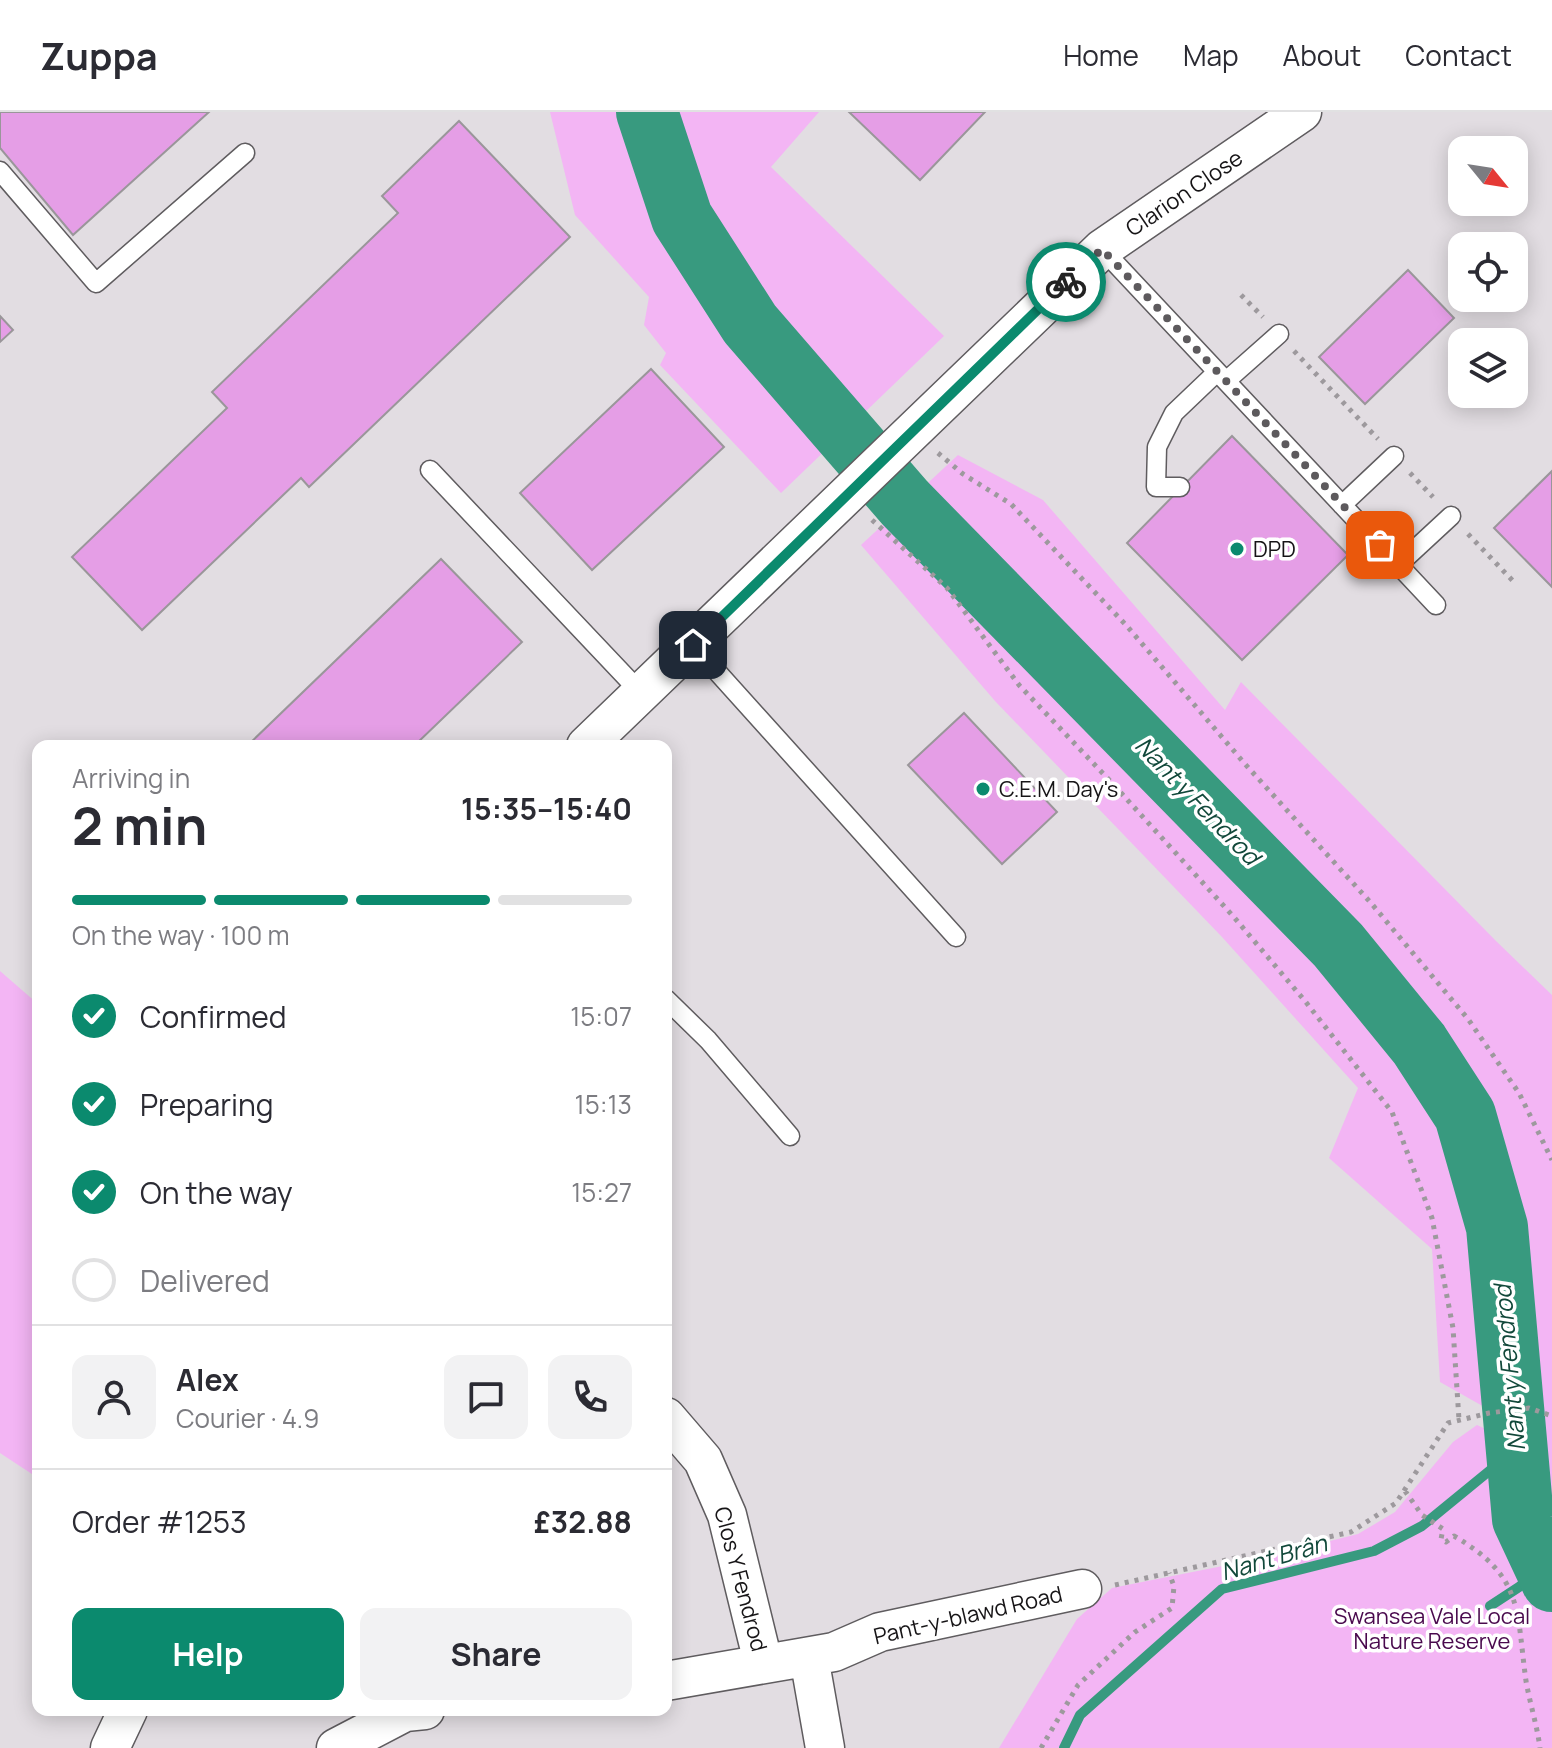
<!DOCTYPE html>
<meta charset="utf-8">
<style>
:root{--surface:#fff;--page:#f2f2f3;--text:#2b2b33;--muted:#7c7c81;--line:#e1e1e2;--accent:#0b8a6e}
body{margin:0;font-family:Manrope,sans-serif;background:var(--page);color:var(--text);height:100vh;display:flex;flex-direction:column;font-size:30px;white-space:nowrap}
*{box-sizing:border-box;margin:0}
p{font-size:26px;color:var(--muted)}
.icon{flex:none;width:44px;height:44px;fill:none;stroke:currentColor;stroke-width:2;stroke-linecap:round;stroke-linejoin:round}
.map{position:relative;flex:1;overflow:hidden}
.sheet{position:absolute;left:32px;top:628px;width:640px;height:976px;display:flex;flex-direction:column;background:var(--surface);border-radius:16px;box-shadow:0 4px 20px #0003}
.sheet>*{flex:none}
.needle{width:52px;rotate:120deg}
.buttons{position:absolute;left:1448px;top:24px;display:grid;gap:16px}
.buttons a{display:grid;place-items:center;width:80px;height:80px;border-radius:16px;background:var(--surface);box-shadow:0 4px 20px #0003;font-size:40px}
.pin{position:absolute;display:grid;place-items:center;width:68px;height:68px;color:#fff;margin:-34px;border-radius:16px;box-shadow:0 4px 12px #0006}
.courier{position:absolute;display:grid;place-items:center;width:80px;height:80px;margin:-40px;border:6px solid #0b8a6e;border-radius:50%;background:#fff;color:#222;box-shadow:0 2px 10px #0007}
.head em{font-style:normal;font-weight:700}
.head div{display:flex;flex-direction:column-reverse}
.head{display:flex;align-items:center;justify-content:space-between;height:136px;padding:0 40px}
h1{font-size:52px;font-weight:700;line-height:60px}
.bar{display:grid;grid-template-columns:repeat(4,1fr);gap:12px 8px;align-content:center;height:96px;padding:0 40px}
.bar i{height:10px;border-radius:6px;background:var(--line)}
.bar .on{background:var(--accent)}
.bar p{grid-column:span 4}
.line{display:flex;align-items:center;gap:20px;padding:0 40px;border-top:2px solid var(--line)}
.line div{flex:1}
.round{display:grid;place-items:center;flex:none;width:84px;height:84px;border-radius:16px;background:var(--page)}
ol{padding:0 40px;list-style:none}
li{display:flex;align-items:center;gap:24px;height:88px}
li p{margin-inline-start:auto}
li .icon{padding:8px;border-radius:50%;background:var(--accent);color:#fff;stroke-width:4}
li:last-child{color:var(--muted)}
li i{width:44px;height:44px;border:4px solid var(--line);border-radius:50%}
.primary-button{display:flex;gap:16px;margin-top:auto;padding:16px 40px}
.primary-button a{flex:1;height:92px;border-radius:16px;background:var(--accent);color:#fff;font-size:32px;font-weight:700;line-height:92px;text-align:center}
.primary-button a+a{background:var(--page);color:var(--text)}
header{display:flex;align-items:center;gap:48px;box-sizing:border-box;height:112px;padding:0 40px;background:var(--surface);border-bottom:2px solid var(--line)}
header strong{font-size:38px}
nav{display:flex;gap:44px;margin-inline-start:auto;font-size:28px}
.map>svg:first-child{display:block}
.green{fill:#f3b5f4}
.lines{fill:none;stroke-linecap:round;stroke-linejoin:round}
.stream{stroke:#389a7f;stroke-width:10}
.river{stroke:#389a7f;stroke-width:62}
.building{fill:#e59ee6;stroke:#9a969a;stroke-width:2}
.lane-casing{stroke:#5f5c5f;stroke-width:21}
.street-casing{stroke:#5f5c5f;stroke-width:41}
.path{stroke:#9d999d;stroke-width:5;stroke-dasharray:4 6;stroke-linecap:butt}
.lane{stroke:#fff;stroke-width:18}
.street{stroke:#fff;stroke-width:38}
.done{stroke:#5d5a5d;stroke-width:8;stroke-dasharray:0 14.4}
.route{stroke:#0b8a6e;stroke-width:10}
.poi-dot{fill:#0b8a6e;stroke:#fff;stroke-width:3}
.labels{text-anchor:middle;stroke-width:7;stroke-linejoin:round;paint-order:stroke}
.street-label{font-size:22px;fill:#161416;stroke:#fff}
.poi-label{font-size:22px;fill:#161416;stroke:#fff;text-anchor:start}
.park-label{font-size:22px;fill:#49094d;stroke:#fff}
.water-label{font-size:24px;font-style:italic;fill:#11483a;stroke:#fff}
</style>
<header>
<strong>Zuppa</strong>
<nav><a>Home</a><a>Map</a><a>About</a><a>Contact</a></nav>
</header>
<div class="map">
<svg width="1552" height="1636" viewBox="0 0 1552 1636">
<rect width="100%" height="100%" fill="#e2dde2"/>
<path class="green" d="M550,0h269l-48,55 173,169 -163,157 -121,-128 6,-12 -22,-28 5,-28 -74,-82z
M958,343l85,45 182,210 16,-28 255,259 56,54v551l-22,-53 -3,-62 -87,-49 -8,-133 -103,-91 29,-70 -136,-151 -227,-236 -134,-156z
M0,859l38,33v474l-38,-25z
M1477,1313l30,14 2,34 10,52 33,70v153h-553l78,-129 35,-31 146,-29 100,-25 37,-22 58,-70z"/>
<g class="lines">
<path class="stream" d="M1490,1494l29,-19 26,-22
M1064,1636l16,-33 142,-126 152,-38 48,-25 77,-63 16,-27"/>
<path class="river" d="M647,0l35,106 68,106 155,179 433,442 81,99 46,71 32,112 26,292 29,62"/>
</g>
<path class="building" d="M0,0h209l-136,123 -73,-87z
M849,0h136l-65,68z
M459,9l111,116 -261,250 -8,-9 -159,152 -70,-73 155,-149 -15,-16 186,-179 -16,-17z
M1408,158l46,48 -89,86 -46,-47z
M0,204l13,14 -13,12z
M651,257l73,78 -132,123 -72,-77z
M1232,324l116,119 -106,105 -115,-117z
M1552,359v116l-58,-59z
M441,447l81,83 -108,104h-167z
M964,601l93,99 -55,52 -94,-99z"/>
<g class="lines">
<defs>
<path id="lane" d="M0,59l96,112 149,-130
M1102,137l334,356
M1226,269l53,-47
M430,358l211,223
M1180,375h-24l1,-40 17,-34 43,-41
M1342,393l52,-49
M1398,453l53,-49
M693,533l263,292
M666,887l42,41 82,96"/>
<path id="street" d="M586,634l516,-497 200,-137
M666,1305l37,43 24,55 36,147
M809,1545l16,91
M666,1569l168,-29 46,-20 202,-43
M110,1636l18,-38
M336,1636l69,-36 20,-2"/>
</defs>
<use href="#lane" class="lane-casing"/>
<use href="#street" class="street-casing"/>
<path class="path" d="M1241,183l22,22
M1294,239l84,88
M938,341l25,21 48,30 115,121 119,139 126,139 97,116 51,74 33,67
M1410,361l23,24
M872,408l75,68 72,97 93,98 121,133 72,85 87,111 40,106 21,110 6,92
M1468,422l45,47
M1405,1379l17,24 21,14 -2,10 5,3 8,-6c70,41 62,73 72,145 4,23 11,44 14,67
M1115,1473l236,-53 45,-29 52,-80 41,-10 40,-5 23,8
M1041,1636l37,-63 57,-53 37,-24 2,-22 -5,-13"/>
<use href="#lane" class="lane"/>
<use href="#street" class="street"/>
</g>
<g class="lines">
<path class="done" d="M1066,170l36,-33 278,296"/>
<path class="route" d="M693,533l373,-363"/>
</g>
<g class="poi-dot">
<circle cx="1237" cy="437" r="8"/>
<circle cx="983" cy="677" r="8"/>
</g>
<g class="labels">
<g class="street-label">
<text transform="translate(1184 81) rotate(-34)" y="8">Clarion Close</text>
<text transform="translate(741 1467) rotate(75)" y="8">Clos Y Fendrod</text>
<text transform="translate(968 1503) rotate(-13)" y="8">Pant-y-blawd Road</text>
</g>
<g class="poi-label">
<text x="1253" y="445">DPD</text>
<text x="999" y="685">C.E.M. Day's</text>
</g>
<g class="park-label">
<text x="1432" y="1512">Swansea Vale Local<tspan x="1432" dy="25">Nature Reserve</tspan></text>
</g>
<g class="water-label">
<text transform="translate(1197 689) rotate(46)" y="8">Nant y Fendrod</text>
<text transform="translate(1510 1256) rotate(-95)" y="8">Nant y Fendrod</text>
<text transform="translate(1274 1446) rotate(-16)" y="8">Nant Brân</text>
</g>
</g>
</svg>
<div class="buttons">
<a><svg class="needle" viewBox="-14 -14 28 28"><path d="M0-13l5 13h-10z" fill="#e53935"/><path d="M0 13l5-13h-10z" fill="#7c7c81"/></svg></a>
<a><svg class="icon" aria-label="locate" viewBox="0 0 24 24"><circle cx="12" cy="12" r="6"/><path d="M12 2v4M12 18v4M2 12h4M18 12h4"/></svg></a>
<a><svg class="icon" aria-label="layers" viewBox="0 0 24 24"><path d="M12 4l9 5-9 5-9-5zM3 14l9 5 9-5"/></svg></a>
</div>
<div class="pin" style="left:1380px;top:433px;background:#ea580c"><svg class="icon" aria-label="bag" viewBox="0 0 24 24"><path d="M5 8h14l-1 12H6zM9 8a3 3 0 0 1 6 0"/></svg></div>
<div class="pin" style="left:693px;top:533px;background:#1f2937"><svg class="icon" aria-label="home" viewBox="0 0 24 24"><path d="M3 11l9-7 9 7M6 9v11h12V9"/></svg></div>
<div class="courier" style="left:1066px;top:170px"><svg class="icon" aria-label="bike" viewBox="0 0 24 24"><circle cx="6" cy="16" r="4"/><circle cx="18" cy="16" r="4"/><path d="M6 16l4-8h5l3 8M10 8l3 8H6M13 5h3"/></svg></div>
<section class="sheet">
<div class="head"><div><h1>2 min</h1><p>Arriving in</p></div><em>15:35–15:40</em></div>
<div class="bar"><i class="on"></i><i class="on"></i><i class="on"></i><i></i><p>On the way · 100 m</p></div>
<ol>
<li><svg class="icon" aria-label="check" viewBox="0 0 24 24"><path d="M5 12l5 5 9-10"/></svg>Confirmed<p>15:07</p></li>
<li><svg class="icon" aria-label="check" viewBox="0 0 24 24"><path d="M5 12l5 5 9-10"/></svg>Preparing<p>15:13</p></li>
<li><svg class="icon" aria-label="check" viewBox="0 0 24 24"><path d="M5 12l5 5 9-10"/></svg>On the way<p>15:27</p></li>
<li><i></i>Delivered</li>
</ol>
<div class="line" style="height:144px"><a class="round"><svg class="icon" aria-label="person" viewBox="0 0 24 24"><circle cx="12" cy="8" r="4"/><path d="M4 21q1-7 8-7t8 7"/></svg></a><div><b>Alex</b><p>Courier · 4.9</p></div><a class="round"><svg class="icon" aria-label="chat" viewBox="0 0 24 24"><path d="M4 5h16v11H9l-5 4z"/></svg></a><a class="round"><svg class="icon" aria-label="phone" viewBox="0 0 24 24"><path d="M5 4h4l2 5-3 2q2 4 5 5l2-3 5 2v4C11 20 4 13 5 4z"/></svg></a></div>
<div class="line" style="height:104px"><div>Order #1253</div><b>£32.88</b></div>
<div class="primary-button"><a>Help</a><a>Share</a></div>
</section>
</div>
